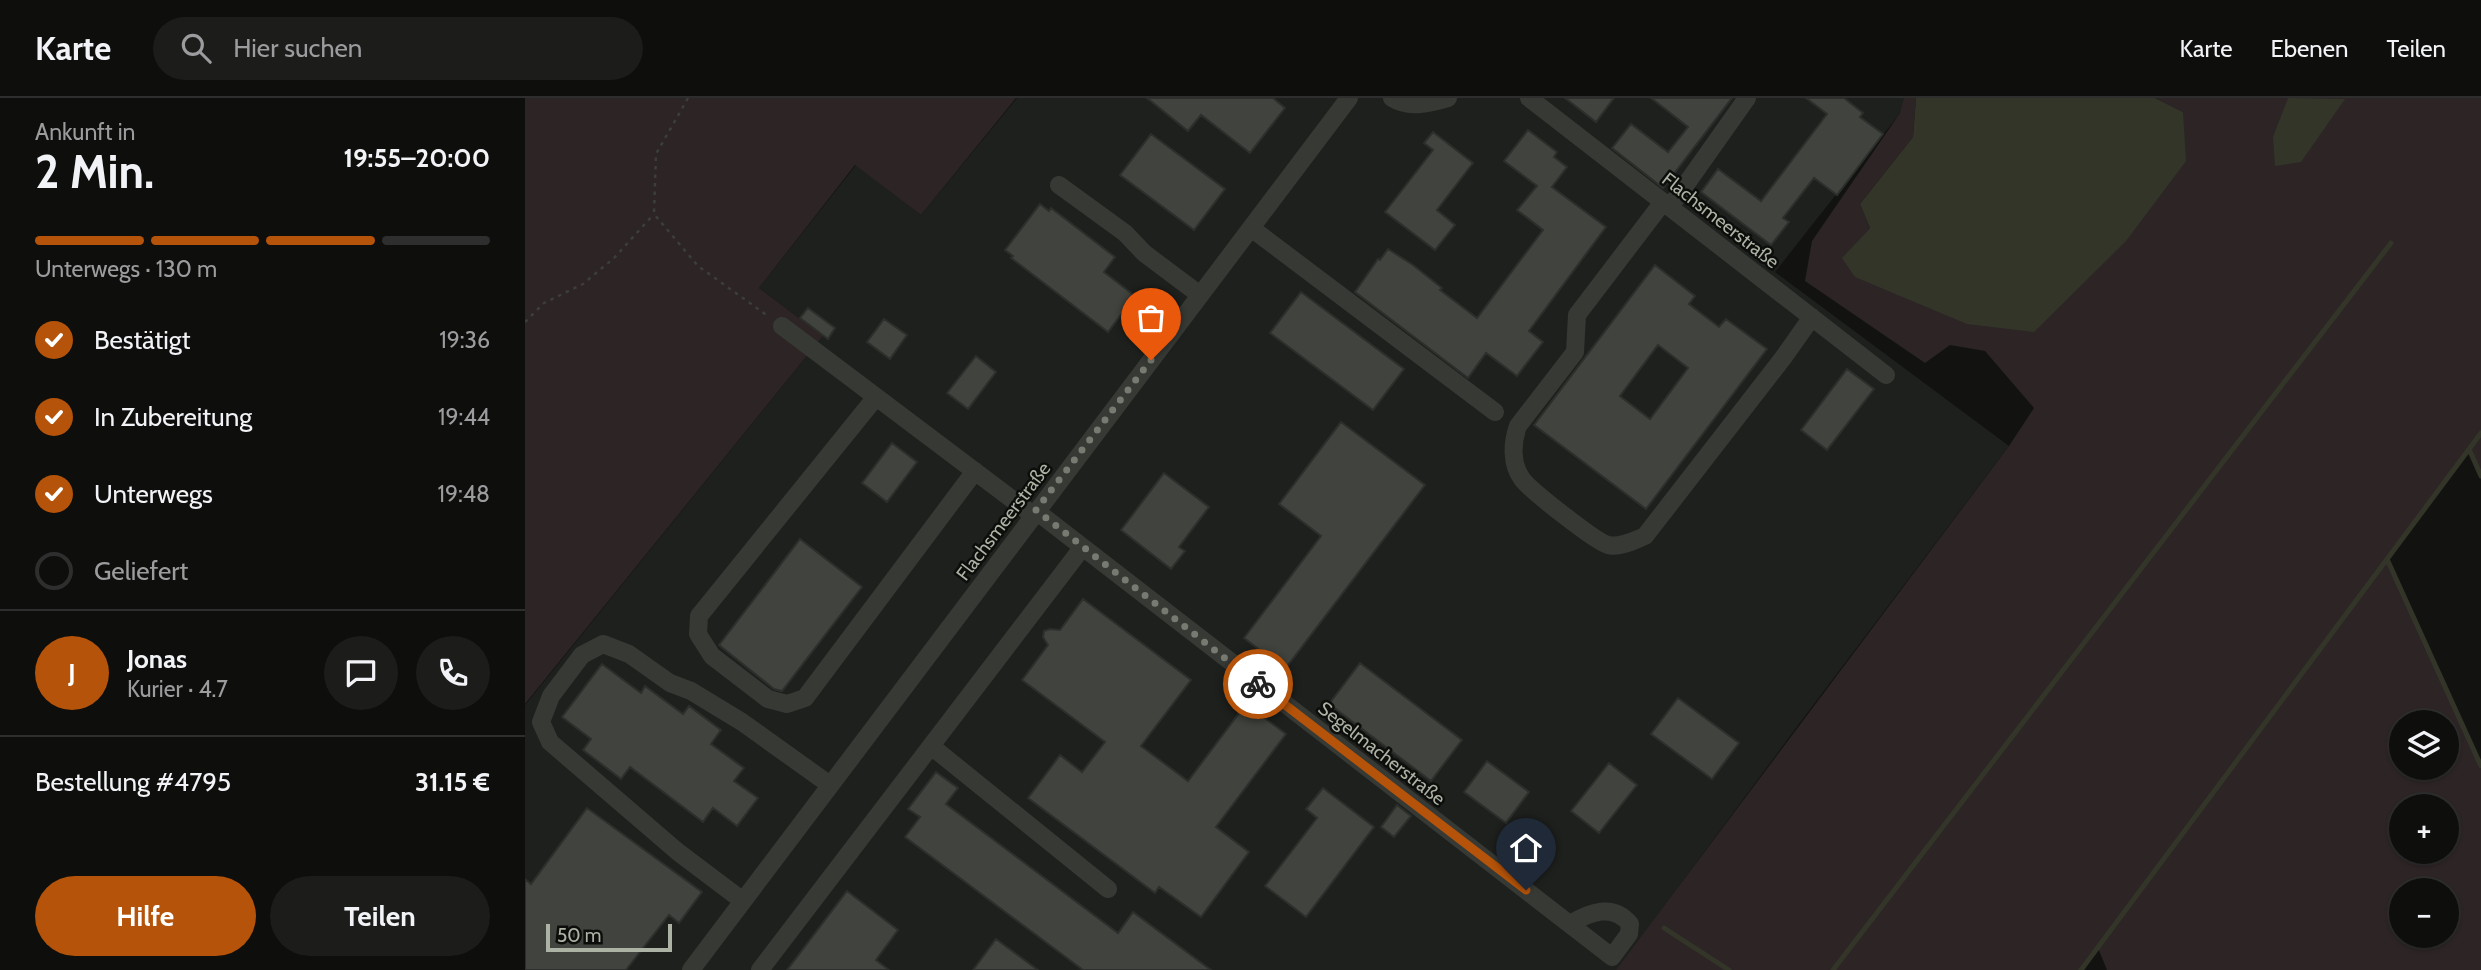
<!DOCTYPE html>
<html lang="de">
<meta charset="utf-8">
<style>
:root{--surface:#0e0e0d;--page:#1c1c1b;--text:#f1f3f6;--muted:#9b9c9d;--line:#2e2e2e;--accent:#b45309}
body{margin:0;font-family:Cabin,sans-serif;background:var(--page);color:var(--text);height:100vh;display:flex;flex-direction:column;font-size:26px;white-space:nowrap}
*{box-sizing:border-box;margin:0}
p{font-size:23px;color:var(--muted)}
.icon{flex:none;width:38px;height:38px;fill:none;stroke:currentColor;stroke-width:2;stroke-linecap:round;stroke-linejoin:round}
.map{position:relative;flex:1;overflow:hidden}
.panel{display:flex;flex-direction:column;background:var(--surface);width:525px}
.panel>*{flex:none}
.tools{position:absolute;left:1864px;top:612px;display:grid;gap:14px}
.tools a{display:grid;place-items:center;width:70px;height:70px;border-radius:50%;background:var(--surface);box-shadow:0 2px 5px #0004,0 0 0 2px var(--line);font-size:35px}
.scale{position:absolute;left:21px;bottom:18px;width:126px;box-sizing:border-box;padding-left:7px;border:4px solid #acb2a4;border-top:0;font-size:19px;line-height:24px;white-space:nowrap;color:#acb2a4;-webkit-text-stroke:5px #0d0e0c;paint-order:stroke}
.pin{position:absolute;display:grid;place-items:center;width:60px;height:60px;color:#fff;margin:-72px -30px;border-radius:50% 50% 50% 0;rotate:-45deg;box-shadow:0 0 7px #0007}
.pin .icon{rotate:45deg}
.courier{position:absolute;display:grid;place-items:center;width:70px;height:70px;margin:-35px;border:5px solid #b45309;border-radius:50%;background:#fff;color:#222;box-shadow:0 2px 9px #0007}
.headline em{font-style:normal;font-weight:700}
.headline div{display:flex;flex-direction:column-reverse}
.headline{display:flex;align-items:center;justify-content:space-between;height:119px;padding:0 35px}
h1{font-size:46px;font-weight:700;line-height:52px}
.bar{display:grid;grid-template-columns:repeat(4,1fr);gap:10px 7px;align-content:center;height:84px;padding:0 35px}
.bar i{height:9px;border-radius:5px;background:var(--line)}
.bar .current{background:var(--accent)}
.bar p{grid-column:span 4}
.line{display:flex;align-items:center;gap:18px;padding:0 35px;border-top:2px solid var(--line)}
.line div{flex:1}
.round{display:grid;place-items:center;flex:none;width:74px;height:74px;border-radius:37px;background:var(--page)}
ol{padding:0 35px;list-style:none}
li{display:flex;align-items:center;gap:21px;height:77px}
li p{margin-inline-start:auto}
li .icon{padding:7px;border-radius:50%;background:var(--accent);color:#fff;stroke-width:4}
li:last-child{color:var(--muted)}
li i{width:38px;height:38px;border:4px solid var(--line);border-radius:50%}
.cta{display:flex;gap:14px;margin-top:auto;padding:14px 35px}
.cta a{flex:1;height:80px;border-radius:42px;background:var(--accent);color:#fff;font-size:28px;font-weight:700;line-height:80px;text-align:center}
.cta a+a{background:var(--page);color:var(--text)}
header{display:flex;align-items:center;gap:42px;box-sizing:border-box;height:98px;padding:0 35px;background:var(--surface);border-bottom:2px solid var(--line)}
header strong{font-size:33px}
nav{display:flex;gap:38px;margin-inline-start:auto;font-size:24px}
.search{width:490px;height:63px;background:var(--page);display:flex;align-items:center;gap:18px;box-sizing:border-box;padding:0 24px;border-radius:38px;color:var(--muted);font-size:26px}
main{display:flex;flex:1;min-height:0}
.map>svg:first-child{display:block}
.built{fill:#1e201d}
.green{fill:#2c2425;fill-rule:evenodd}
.water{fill:#333529}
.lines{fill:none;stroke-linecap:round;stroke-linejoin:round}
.stream{stroke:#333529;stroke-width:5}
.building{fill:#40433e;stroke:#2c2f2b;stroke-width:2;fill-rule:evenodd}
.path{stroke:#3c3e39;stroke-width:2.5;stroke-dasharray:3.5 5;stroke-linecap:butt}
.minor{stroke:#373935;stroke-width:18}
.done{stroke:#767a71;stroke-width:7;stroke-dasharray:0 12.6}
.route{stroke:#b45309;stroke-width:9}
.labels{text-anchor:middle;stroke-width:5;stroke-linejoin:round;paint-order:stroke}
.street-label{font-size:19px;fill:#acb2a4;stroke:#0d0e0c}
</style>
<header>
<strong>Karte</strong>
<div class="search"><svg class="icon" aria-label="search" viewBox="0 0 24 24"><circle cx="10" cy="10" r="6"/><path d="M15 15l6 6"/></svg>Hier suchen</div>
<nav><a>Karte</a><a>Ebenen</a><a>Teilen</a></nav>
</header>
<main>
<section class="panel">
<div class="headline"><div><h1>2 Min.</h1><p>Ankunft in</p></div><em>19:55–20:00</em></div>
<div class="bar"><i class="current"></i><i class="current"></i><i class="current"></i><i></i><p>Unterwegs · 130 m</p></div>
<ol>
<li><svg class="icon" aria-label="check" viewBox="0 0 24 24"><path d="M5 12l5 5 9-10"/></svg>Bestätigt<p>19:36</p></li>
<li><svg class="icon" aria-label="check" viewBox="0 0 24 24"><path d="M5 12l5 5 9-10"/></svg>In Zubereitung<p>19:44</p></li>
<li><svg class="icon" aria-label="check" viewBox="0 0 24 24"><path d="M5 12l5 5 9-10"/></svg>Unterwegs<p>19:48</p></li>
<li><i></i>Geliefert</li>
</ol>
<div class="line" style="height:126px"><b class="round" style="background:var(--accent);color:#fff">J</b><div><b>Jonas</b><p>Kurier · 4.7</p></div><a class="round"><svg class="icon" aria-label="chat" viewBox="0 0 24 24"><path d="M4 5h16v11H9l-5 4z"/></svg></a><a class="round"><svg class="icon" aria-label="phone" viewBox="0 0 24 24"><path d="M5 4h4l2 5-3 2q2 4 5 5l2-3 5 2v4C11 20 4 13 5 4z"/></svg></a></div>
<div class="line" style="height:91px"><div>Bestellung #4795</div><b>31.15 €</b></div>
<div class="cta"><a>Hilfe</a><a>Teilen</a></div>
</section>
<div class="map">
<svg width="1956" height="872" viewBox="0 0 1956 872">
<rect width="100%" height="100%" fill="#121311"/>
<path class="built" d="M492,0h895l-137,174 234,174 -210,278 -182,246h-1092v-265l298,-369 -64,-48 97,-123 65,50z"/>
<path class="green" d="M0,0h491l-95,117 -66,-50 -96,123 64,48 -298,368z
M1379,0h12l-3,39 -53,67 10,24 -28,31 341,-147 -28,-14h326v378l-12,-26 -82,109 94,210v201h-374l-9,-22 -17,22h-465l393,-524 25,-38 -49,-57 -35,-6 -25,18 -120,-82 7,-40 88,-128zM1876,625h46v45h-46zM1876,709h46v45h-46zM1876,793h46v45h-46z"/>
<path class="water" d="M1391,0h239l28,14 3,49 -60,80 -92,91 -67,-8 -112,-47 -13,-19 28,-30 -10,-24 53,-67z
M1763,0l57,1 -44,63 -26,4 -2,-29z"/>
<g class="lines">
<path class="stream" d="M1944,351l12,27
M1862,461l94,207
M1139,830l65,42
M1308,872l558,-727
M1556,872l400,-537"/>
</g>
<path class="building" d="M622,0h126l12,10 -35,45 -49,-38 -13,16z
M1040,0h49l-18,24z
M1126,0h81l-69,90 -51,-40 19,-24 37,28 20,-25z
M1281,0h38l19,15 -3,4 23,17 -46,61 -23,-17 -31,40 6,4 -18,23 -70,-53 17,-23 43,32 66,-87z
M1003,32l29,22 -3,5 13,10 -15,20 54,40 -77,104 14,11 -26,34 -31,-23 -18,25 -113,-86 23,-33 2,1 8,-11 25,16 29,23 -2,2 37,28 66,-88 -26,-20 20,-24 -33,-25z
M908,34l40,31 -36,47 18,15 -20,25 -50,-38 48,-62 -9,-7z
M626,36l74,55 -31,41 -74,-55z
M515,106l9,7 2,-3 64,49 -11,15 31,24 -27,36 -97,-74 2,-2 -8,-6z
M1130,167l40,31 -6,8 30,23 7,-8 41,30 -121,160 -112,-84zM1133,247l30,23 -38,51 -30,-23z
M776,194l103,77 -31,41 -103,-77z
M283,210l27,20 -7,11 -28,-21z
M359,221l23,16 -17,24 -23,-17z
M451,258l20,16 -28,37 -21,-16z
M1322,271l27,20 -47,61 -26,-20z
M816,324l84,63 -140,184 -41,-31 77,-102 -42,-32z
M367,345l25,19 -30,40 -25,-19z
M639,375l45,34 -30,40 6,4 -14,18 -50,-39z
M275,441l62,48 -80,104 -8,-2 -55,-44z
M558,501l108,81 -50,66 47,35 58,-77 40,30 -70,93 33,25 -48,65 -42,-30 -4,6 -127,-95 32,-43 22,17 23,-30 -83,-62 26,-35 -5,-8 1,-6 6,-2 10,1z
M835,565l102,77 -31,41 -102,-77z
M77,566l39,29 4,-7 38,28 6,-8 32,24 -10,14 33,24 -10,13 24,17 -21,28 -24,-18 -10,14 -73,-55 -9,12 -38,-29 8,-11 -29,-22z
M1153,600l61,45 -27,36 -61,-45z
M962,663l42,31 -23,31 -42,-31z
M1084,665l28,22 -38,48 -28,-22z
M411,674l22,16 -12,16 172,129 15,-21 78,58h-128l-178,-133 15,-20 -12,-8z
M798,690l51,39 -68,90 -41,-31 52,-68 -11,-9z
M872,707l14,11 -17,21 -13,-10z
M62,710l115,84 -23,31 -10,-8 -43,55h-101v-91l6,5z
M322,793l51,39 -22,30 13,10h-102z
M471,841l42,31h-65z"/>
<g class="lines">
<path class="path" d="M163,0l-32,56 -2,60 44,52 70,50
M0,224l19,-19 39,-19 31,-26 40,-44"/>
<path class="minor" d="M867,0c17,11 39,5 56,0
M1004,0l357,277
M534,87l66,48 19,20 56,42
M1138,104l-86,113 -2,37 -57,74c-6,17 -7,38 4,53 8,11 74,63 86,66 12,3 27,-5 37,-9l138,-178 29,-41
M1145,109l77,-109
M726,130l244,184
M257,228l251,189
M351,299l-177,219 -1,18 14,22 56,43 19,5 18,-6 170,-227
M511,413l576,446 17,-23 1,-10c-17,-21 -40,-12 -60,0
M406,648l177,143
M218,803l-65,-49 -128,-110 -9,-20 10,-26 31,-41 21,-11 26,10 41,29 21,8 51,31 88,63
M166,872l658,-872
M235,872l322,-422"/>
</g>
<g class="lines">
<path class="done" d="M626,262l-115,150 222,174"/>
<path class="route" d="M733,586l268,206"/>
</g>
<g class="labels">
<g class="street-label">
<text transform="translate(1196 122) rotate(38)" y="7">Flachsmeerstraße</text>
<text transform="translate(478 423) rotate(-53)" y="7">Flachsmeerstraße</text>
<text transform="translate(857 655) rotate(38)" y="7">Segelmacherstraße</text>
</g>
</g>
</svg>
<div class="tools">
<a><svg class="icon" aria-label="layers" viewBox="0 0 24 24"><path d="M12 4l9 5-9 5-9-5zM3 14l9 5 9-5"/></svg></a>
<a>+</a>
<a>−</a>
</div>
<div class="scale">50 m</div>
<div class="pin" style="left:626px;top:262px;background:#ea580c"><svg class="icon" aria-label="bag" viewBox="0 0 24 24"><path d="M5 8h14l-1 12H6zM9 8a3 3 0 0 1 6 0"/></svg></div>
<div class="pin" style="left:1001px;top:792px;background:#1f2937"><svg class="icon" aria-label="home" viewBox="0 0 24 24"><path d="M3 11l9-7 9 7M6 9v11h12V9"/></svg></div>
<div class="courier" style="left:733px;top:586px"><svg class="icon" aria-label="bike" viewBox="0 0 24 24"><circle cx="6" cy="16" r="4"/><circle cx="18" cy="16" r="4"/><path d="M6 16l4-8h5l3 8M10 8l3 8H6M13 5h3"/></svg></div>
</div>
</main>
